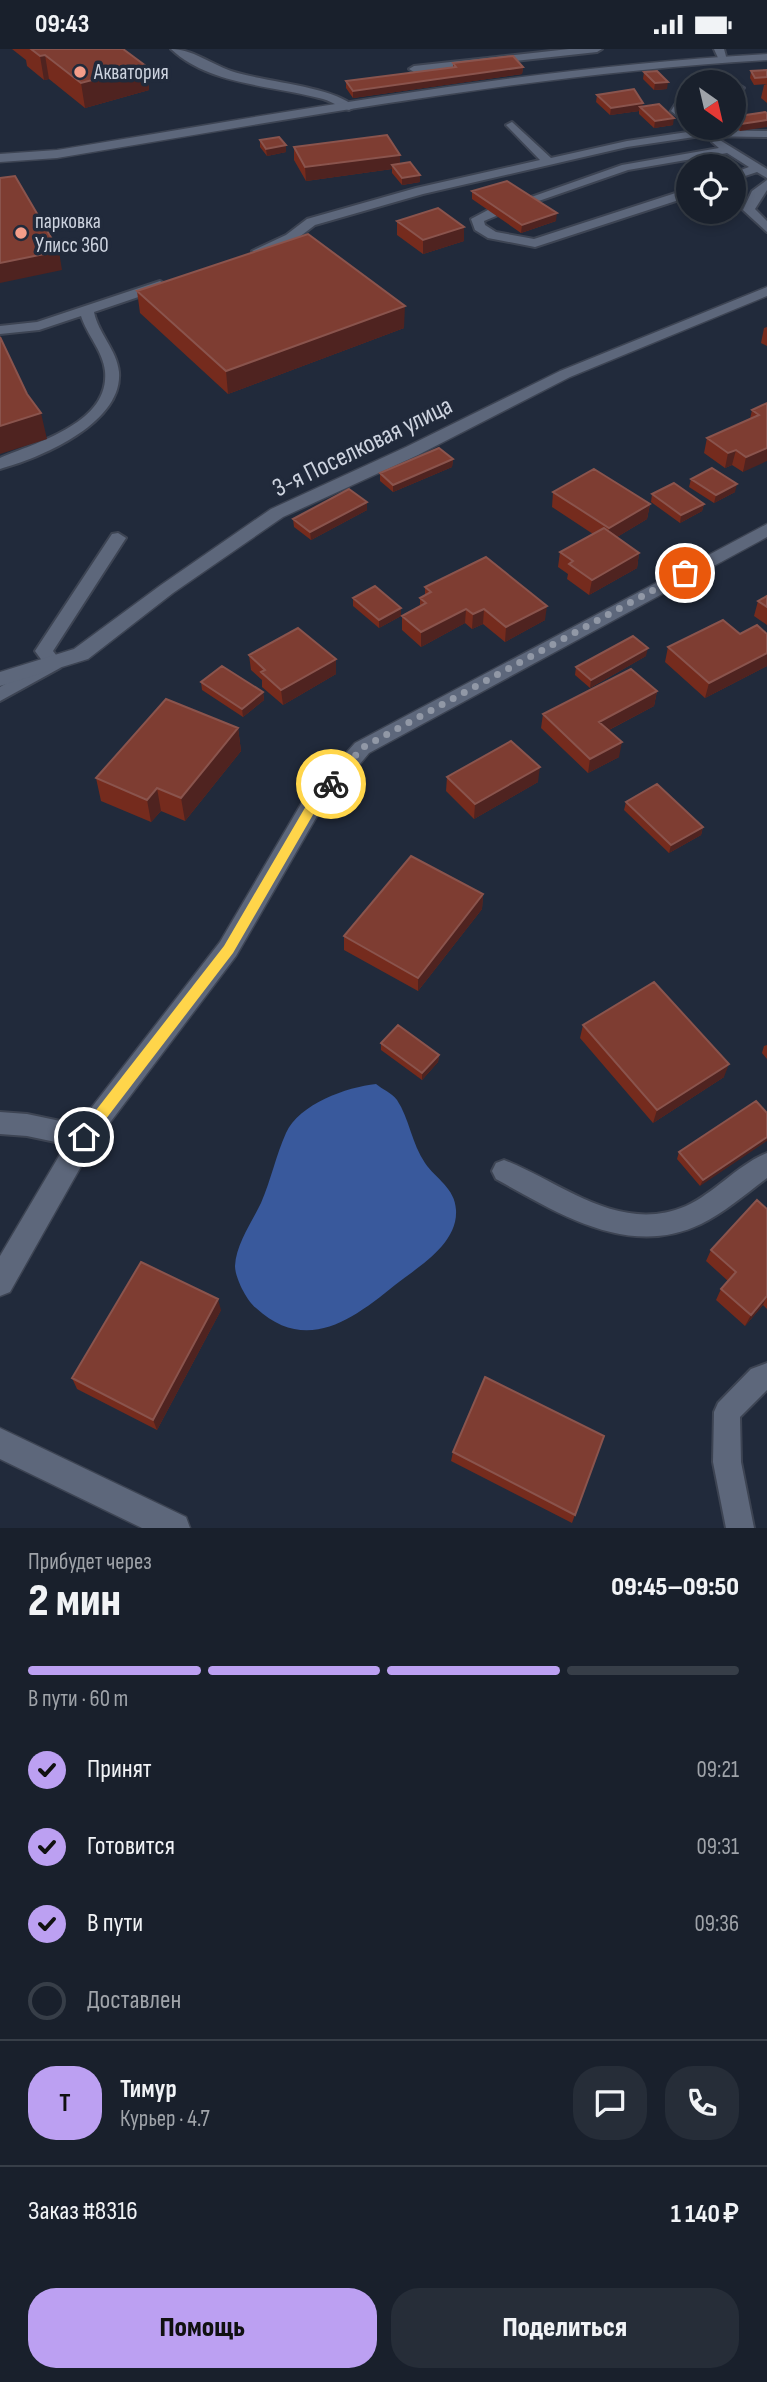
<!DOCTYPE html>
<html lang="ru">
<meta charset="utf-8">
<style>
:root{--surface:#19202c;--page:#262d38;--text:#f1f3f6;--muted:#9fa3a9;--line:#373e48;--accent:#bca0f2}
body{margin:0;font-family:"Sofia Sans Condensed",sans-serif;background:var(--page);color:var(--text);height:100vh;display:flex;flex-direction:column;font-size:26px;white-space:nowrap}
*{box-sizing:border-box;margin:0}
p{font-size:23px;color:var(--muted)}
.icon{flex:none;width:38px;height:38px;fill:none;stroke:currentColor;stroke-width:2;stroke-linecap:round;stroke-linejoin:round}
.map{position:relative;height:1479px;overflow:hidden}
.sheet{display:flex;flex-direction:column;background:var(--surface);flex:1}
.sheet>*{flex:none}
.needle{width:46px;rotate:146deg}
.fabs{position:absolute;left:676px;top:21px;display:grid;gap:14px}
.fabs a{display:grid;place-items:center;width:70px;height:70px;border-radius:50%;background:var(--surface);box-shadow:0 4px 10px #0003,0 0 0 2px var(--line);font-size:35px}
.pin{position:absolute;display:grid;place-items:center;width:60px;height:60px;color:#fff;margin:-30px;border:4px solid #fff;border-radius:50%;box-shadow:0 2px 7px #0007}
.courier{position:absolute;display:grid;place-items:center;width:70px;height:70px;margin:-35px;border:5px solid #ffd54a;border-radius:50%;background:#fff;color:#222;box-shadow:0 2px 9px #0007}
.head em{font-style:normal;font-weight:800}
.head div{display:flex;flex-direction:column-reverse}
.head{display:flex;align-items:center;justify-content:space-between;height:119px;padding:0 28px}
h1{font-size:46px;font-weight:800;line-height:52px}
.bar{display:grid;grid-template-columns:repeat(4,1fr);gap:10px 7px;align-content:center;height:84px;padding:0 28px}
.bar i{height:9px;border-radius:5px;background:var(--line)}
.bar .on{background:var(--accent)}
.bar p{grid-column:span 4}
.line{display:flex;align-items:center;gap:18px;padding:0 28px;border-top:2px solid var(--line)}
.line div{flex:1}
.round{display:grid;place-items:center;flex:none;width:74px;height:74px;border-radius:28px;background:var(--page)}
ol{padding:0 28px;list-style:none}
li{display:flex;align-items:center;gap:21px;height:77px}
li p{margin-inline-start:auto}
li .icon{padding:7px;border-radius:50%;background:var(--accent);color:#111;stroke-width:4}
li:last-child{color:var(--muted)}
li i{width:38px;height:38px;border:4px solid var(--line);border-radius:50%}
.action{display:flex;gap:14px;margin-top:auto;padding:14px 28px}
.action a{flex:1;height:80px;border-radius:28px;background:var(--accent);color:#111;font-size:28px;font-weight:800;line-height:80px;text-align:center}
.action a+a{background:var(--page);color:var(--text)}
.status{display:flex;justify-content:space-between;align-items:center;height:49px;padding:0 35px;background:var(--surface);direction:ltr}
.status svg{height:19px;fill:currentColor}
.map>svg:first-child{display:block}
.forest{fill:#39599c}
.lines{fill:none;stroke-linecap:round;stroke-linejoin:round}
.lane-casing{stroke:#3d4453;stroke-width:4}
.street-casing{stroke:#3d4453;stroke-width:3}
.lane{fill:#5d677b;fill-rule:evenodd}
.street{fill:#5d677b;fill-rule:evenodd}
.wall{fill:#752b1d}
.shaded-wall{fill:#4f2320}
.building{fill:#7e3d32;stroke:#8a544d;stroke-width:2}
.route{fill:#ffd54a}
.done{stroke:#9198a6;stroke-width:7;stroke-dasharray:0 12.6}
.poi-dot{fill:#f49e8a;stroke:#212a3b;stroke-width:2.5}
.labels{text-anchor:middle;stroke-width:7;stroke-linejoin:round;paint-order:stroke}
.far-poi-label{font-size:21px;fill:#cdd3df;stroke:#212a3b;text-anchor:start}
.street-label{font-size:26px;fill:#cdd3df;stroke:#212a3b}
</style>
<div class="status"><b>09:43</b><svg viewBox="0 0 49 12"><path d="M0 12V9h3v3zM5 12V6h3v6zM10 12V3h3v9zM15 12V0h3v12zM26 1h20v11H26zM47 4h2v5h-2z"/></svg></div>
<div class="map">
<svg width="767" height="1479" viewBox="0 0 767 1479">
<rect width="100%" height="100%" fill="#212a3b"/>
<path class="forest" d="M376,1035c6,5 16,9 21,16 12,18 15,44 28,63 11,16 30,25 31,47 2,34 -38,57 -61,75 -43,35 -89,69 -139,23 -9,-7 -21,-30 -21,-42 1,-22 17,-44 26,-63 10,-23 15,-48 25,-70 13,-29 61,-46 90,-49z"/>
<g class="lines">
<defs>
<path id="lane" d="M171,0c21,0 40,15 60,22 32,11 102,15 124,36l-6,3c-10,-3 -19,-10 -30,-12 -48,-13 -110,-13 -148,-49z
M569,0h33l-5,3 -183,20 -5,-3 5,-3z
M714,0h10l3,11h-8z
M733,37l6,-1 5,3 -11,4z
M688,47v7l-5,7 5,5v9l-17,-13 7,-11z
M512,73l39,36 76,-17 74,-11 66,1v6l-66,-1 -74,11 -204,47 -108,31 -21,16 -31,13 -11,-3 34,-16 21,-16 109,-31 124,-28 -32,-33 -2,-2z
M718,90l49,30v9l-10,-6 -24,8v-7l16,-6 -22,-14 -99,17 -98,34 -10,-3 102,-36 97,-17 -7,-6z
M767,131v10l-12,19 12,12v11l-24,-22 9,-19z
M688,140v8l-153,50 -47,-9 -13,-8 -4,-11 17,-9h8v6l-12,5 1,4 11,7 38,7z
M160,232l7,4 -2,3 -71,24c4,21 23,38 25,60 4,51 -78,86 -119,97v-11c37,-16 110,-35 105,-87 -2,-20 -18,-36 -24,-55l-42,14 -39,4v-8l37,-4z
M118,484l8,5 -73,113 10,13 -3,4 -60,33v-14l43,-25 -8,-11 77,-117z
M0,1063l27,2 57,12 8,3 4,8 -4,8 -8,3 -57,-12 -27,-2z
M767,1104v25c-21,16 -42,34 -66,46 -72,35 -143,-11 -205,-45l-4,-8 4,-8 8,-3c57,22 116,75 182,46 29,-13 51,-41 81,-53z
M767,1314v27l-27,27 1,45 13,66h-28l-13,-66 1,-50 4,-9 33,-34z"/>
<path id="street" d="M767,5v6c-239,14 -474,59 -710,98l-57,4v-8l57,-4c236,-39 471,-83 710,-96z
M767,238v9l-197,81 -152,78 -135,62 -110,76 -85,66 -88,27v-14l74,-23 87,-64 110,-76 135,-62 154,-76z
M767,475v13l-398,216 -52,63 -81,140 -143,189 -83,147 -10,4v-40l75,-127 145,-187 81,-138 54,-61z
M0,1379l186,89 4,11h-48l-142,-69z"/>
</defs>
<use href="#lane" class="lane-casing"/>
<use href="#street" class="street-casing"/>
<use href="#lane" class="lane"/>
<use href="#street" class="street"/>
</g>
<path class="wall" d="M12,0h111l23,17 3,24 -64,18 -36,-29 -5,1 -17,-14 -1,-6z
M453,14l70,4 -1,7 -169,24 -7,-10v-7l107,-14z
M767,21v14l-13,1 -4,-7 1,-7z
M644,23l23,17 -13,1 -11,-11z
M767,35v19l-6,-5 3,-13z
M597,46l46,12 30,18 -19,3 -15,-14v-3l-29,4 -14,-13z
M767,64l-27,18 -7,-6v-9z
M260,91l26,12 -19,4 -7,-9z
M294,98l106,17 20,18 -18,3 -10,-12v-4l-86,12 -12,-21z
M472,142l84,30 -35,12 -49,-34z
M397,172l67,20 -41,13 -26,-19z
M137,242l267,37 -176,66 -88,-81z
M767,278v19l-6,-3 3,-15z
M767,354l-24,69 -11,-7 -7,3 -21,-15 3,-15 43,-19 2,-9z
M453,410l-1,8 -59,25 -13,-11v-8z
M691,430l44,13 -21,11 -25,-16z
M553,443l97,12 -3,15 -30,18 22,16 -2,15 -48,27 -22,-16 1,-5 -10,-7 2,-15 33,-18 -41,-27z
M652,445l52,10 -2,7 -22,12 -29,-21z
M367,453v8l-56,30 -17,-13 -1,-8z
M425,538l120,33 -40,22 -22,-18 -11,5 -7,-6 -44,24 -19,-17v-14l18,-9v-9l5,-3z
M767,547v29l-13,-9 4,-15z
M353,549l48,18 -22,12 -26,-22z
M740,585h27v32l-62,32 -40,-36 3,-15z
M249,606l87,4v15l-53,31 -21,-18v-7l-11,-10z
M646,607l-56,32 -15,-13 1,-8z
M201,633l62,10 1,8 -21,17 -41,-27z
M657,642l-3,15 -45,24 10,27 -31,16 -47,-45 2,-14z
M238,679l3,23 -56,70 -24,-10 -10,11 -50,-21 -5,-23z
M447,728l91,5 -64,37 -28,-28z
M626,753l77,25 -2,8 -32,18 -45,-43z
M483,845l-1,15 -64,82 -74,-41v-14z
M583,976l141,52 -71,46 -73,-85z
M381,994l58,12 -1,7 -16,18 -41,-30z
M767,996v14l-5,-6 2,-7z
M767,1064l-67,73 -23,-27 2,-7z
M767,1160v100l-4,-4 -18,21 -29,-26 5,-11 7,-8 -22,-20 5,-11z
M221,1261l-64,120 -80,-41 -5,-11z
M604,1387l-32,87 -121,-62 2,-9z"/>
<path class="shaded-wall" d="M45,6l4,24 -5,1 -4,-24z
M146,17l3,24 -64,18 -4,-25z
M523,18l-1,7 -169,24v-7z
M668,33l-1,7 -13,1 1,-7z
M643,54l-1,7 -2,-3 -1,4 -29,4 1,-7z
M674,69l-1,7 -19,3 1,-7z
M767,71v7l-27,4 1,-7z
M286,96v7l-19,4 -1,-7z
M400,106v13l-8,-3v4l-86,12 -1,-14z
M420,126v7l-18,3v-7z
M557,164l-1,8 -35,12 1,-8z
M464,178v14l-41,13v-14z
M59,202l3,19 -62,13v-20z
M405,257l-1,22 -176,66 -2,-23z
M41,364l6,26 -47,15v-28z
M767,399v13l-24,11 3,-15z
M736,401l-4,15 -7,3 3,-15z
M453,410l-1,8 -59,25v-7z
M737,435l-2,8 -21,11 2,-8z
M367,453v8l-56,30 -1,-8z
M650,455l-3,15 -40,24 2,-15z
M704,455l-2,7 -22,12 1,-8z
M639,504l-2,15 -48,27 3,-15z
M547,557l-2,14 -40,22 1,-15z
M401,559v8l-22,12v-8z
M466,560l-1,14 -44,24v-15z
M484,560l-1,15 -11,5 1,-15z
M648,599l-2,8 -56,32 1,-8z
M767,604v13l-62,32 4,-15z
M336,610v15l-53,31 -2,-15z
M657,642l-3,15 -57,30 2,-14z
M263,643l1,8 -21,17 -1,-8z
M238,679l3,23 -56,70 -4,-23z
M622,693l-3,15 -31,16 2,-14z
M540,718l-2,15 -64,37 1,-15z
M157,739l4,23 -10,11 -4,-22z
M703,778l-2,8 -32,18 2,-8z
M483,845l-1,15 -64,82v-13z
M439,1006l-1,7 -16,18v-7z
M729,1015l-5,13 -71,46 4,-13z
M767,1088v4l-67,45 3,-6z
M767,1247l-4,9 -18,21 6,-11z
M218,1250l3,11 -64,120 -4,-10z"/>
<path class="building" d="M31,0h92l23,17 -65,17 -36,-28 -5,1z
M513,7l10,11 -170,24 -7,-10 110,-14 -3,-4z
M767,21v7l-12,1 -4,-7z
M657,22l11,11 -13,1 -11,-11z
M634,40l9,14 -32,5 -14,-13z
M659,55l15,14 -19,3 -15,-14z
M765,63l2,1v7l-26,4 -8,-7z
M387,86l13,20 -95,12 -11,-20z
M279,88l7,8 -20,4 -6,-9z
M410,113l10,13 -18,3 -10,-13z
M15,127l44,75 -59,12v-85z
M507,132l50,32 -35,12 -50,-34z
M438,159l26,19 -41,13 -26,-19z
M308,185l97,72 -179,65 -89,-80z
M0,288l27,57 14,19 -41,13z
M767,354v45l-21,9 -10,-7 -8,3 -21,-15 52,-23 -7,-5z
M439,399l14,11 -60,26 -13,-12z
M712,419l25,16 -21,11 -25,-16z
M594,420l56,35 -41,24 -56,-36z
M674,434l30,21 -23,11 -29,-21z
M349,440l18,13 -57,30 -17,-13z
M604,479l35,25 -47,27 -23,-16 4,-3 -13,-9z
M486,508l61,49 -41,21 -22,-18 -11,5 -7,-5 -45,23 -19,-16 24,-13 -6,-5 11,-6 -6,-5z
M375,537l26,22 -22,12 -26,-22z
M767,547v11l-9,-6z
M723,571l17,14 17,-9 10,9v19l-58,30 -41,-36z
M298,579l38,31 -55,31 -20,-18 4,-2 -16,-15z
M633,587l15,12 -57,32 -15,-13z
M222,617l41,26 -21,17 -41,-27z
M631,620l26,22 -58,31 23,20 -32,17 -47,-45z
M166,650l72,29 -57,70 -24,-10 -10,12 -51,-22z
M511,692l29,26 -65,37 -28,-27z
M657,735l46,43 -32,18 -45,-43z
M411,807l72,38 -65,84 -74,-42z
M654,933l75,82 -72,46 -74,-85z
M398,976l41,30 -17,18 -41,-30z
M756,1052l11,12v24l-64,43 -24,-28z
M757,1151l10,9v87l-16,19 -30,-26 15,-17 -25,-22z
M141,1213l77,37 -65,121 -81,-42z
M485,1328l119,59 -29,79 -122,-63z"/>
<path class="route" d="M331,731l4,1v6l-21,26 -81,140 -144,188h-10v-9l145,-186 82,-140z"/>
<g class="lines">
<path class="done" d="M331,735l31,-36 323,-175"/>
</g>
<g class="poi-dot">
<circle cx="80" cy="23" r="7"/>
<circle cx="21" cy="184" r="7"/>
</g>
<g class="labels">
<g class="far-poi-label">
<text x="94" y="30">Акватория</text>
<text x="35" y="179">парковка<tspan x="35" dy="24">Улисс 360</tspan></text>
</g>
<g class="street-label">
<text transform="translate(362 397) rotate(-26)" y="9">3-я Поселковая улица</text>
</g>
</g>
</svg>
<div class="fabs">
<a><svg class="needle" viewBox="-14 -14 28 28"><path d="M0-13l5 13h-10z" fill="#e53935"/><path d="M0 13l5-13h-10z" fill="#9fa3a9"/></svg></a>
<a><svg class="icon" aria-label="locate" viewBox="0 0 24 24"><circle cx="12" cy="12" r="6"/><path d="M12 2v4M12 18v4M2 12h4M18 12h4"/></svg></a>
</div>
<div class="pin" style="left:685px;top:524px;background:#ea580c"><svg class="icon" aria-label="bag" viewBox="0 0 24 24"><path d="M5 8h14l-1 12H6zM9 8a3 3 0 0 1 6 0"/></svg></div>
<div class="pin" style="left:84px;top:1088px;background:#1f2937"><svg class="icon" aria-label="home" viewBox="0 0 24 24"><path d="M3 11l9-7 9 7M6 9v11h12V9"/></svg></div>
<div class="courier" style="left:331px;top:735px"><svg class="icon" aria-label="bike" viewBox="0 0 24 24"><circle cx="6" cy="16" r="4"/><circle cx="18" cy="16" r="4"/><path d="M6 16l4-8h5l3 8M10 8l3 8H6M13 5h3"/></svg></div>
</div>
<section class="sheet">
<div class="head"><div><h1>2 мин</h1><p>Прибудет через</p></div><em>09:45–09:50</em></div>
<div class="bar"><i class="on"></i><i class="on"></i><i class="on"></i><i></i><p>В пути · 60 m</p></div>
<ol>
<li><svg class="icon" aria-label="check" viewBox="0 0 24 24"><path d="M5 12l5 5 9-10"/></svg>Принят<p>09:21</p></li>
<li><svg class="icon" aria-label="check" viewBox="0 0 24 24"><path d="M5 12l5 5 9-10"/></svg>Готовится<p>09:31</p></li>
<li><svg class="icon" aria-label="check" viewBox="0 0 24 24"><path d="M5 12l5 5 9-10"/></svg>В пути<p>09:36</p></li>
<li><i></i>Доставлен</li>
</ol>
<div class="line" style="height:126px"><b class="round" style="background:var(--accent);color:#111">Т</b><div><b>Тимур</b><p>Курьер · 4.7</p></div><a class="round"><svg class="icon" aria-label="chat" viewBox="0 0 24 24"><path d="M4 5h16v11H9l-5 4z"/></svg></a><a class="round"><svg class="icon" aria-label="phone" viewBox="0 0 24 24"><path d="M5 4h4l2 5-3 2q2 4 5 5l2-3 5 2v4C11 20 4 13 5 4z"/></svg></a></div>
<div class="line" style="height:91px"><div>Заказ #8316</div><b>1 140 ₽</b></div>
<div class="action"><a>Помощь</a><a>Поделиться</a></div>
</section>
